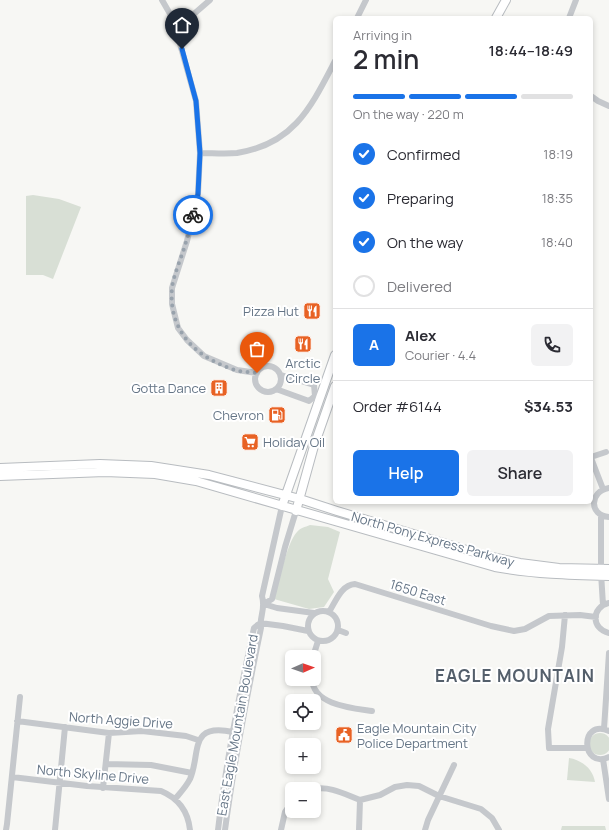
<!DOCTYPE html>
<meta charset="utf-8">
<style>
:root{--surface:#fff;--page:#f2f2f3;--text:#2b2b33;--muted:#7c7c81;--line:#e1e1e2;--accent:#1a73e8}
body{margin:0;font-family:Manrope,sans-serif;background:var(--page);color:var(--text);height:100vh;display:flex;flex-direction:column;font-size:15px;white-space:nowrap}
*{box-sizing:border-box;margin:0}
p{font-size:13px;color:var(--muted)}
.icon{flex:none;width:22px;height:22px;fill:none;stroke:currentColor;stroke-width:2;stroke-linecap:round;stroke-linejoin:round}
.map{position:relative;flex:1;overflow:hidden}
.panel{position:absolute;left:333px;top:16px;width:260px;height:488px;display:flex;flex-direction:column;background:var(--surface);border-radius:6px;box-shadow:0 2px 6px #0003}
.panel>*{flex:none}
.needle{width:26px;rotate:88deg}
.controls{position:absolute;left:285px;top:650px;display:grid;gap:8px}
.controls a{display:grid;place-items:center;width:36px;height:36px;border-radius:6px;background:var(--surface);box-shadow:0 2px 6px #0003;font-size:20px}
.pin{position:absolute;display:grid;place-items:center;width:34px;height:34px;color:#fff;margin:-41px -17px;border-radius:50% 50% 50% 0;rotate:-45deg;box-shadow:0 0 4px #0007}
.pin .icon{rotate:45deg}
.courier{position:absolute;display:grid;place-items:center;width:40px;height:40px;margin:-20px;border:3px solid #1a73e8;border-radius:50%;background:#fff;color:#222;box-shadow:0 1px 5px #0007}
.head em{font-style:normal;font-weight:600}
.head div{display:flex;flex-direction:column-reverse}
.head{display:flex;align-items:center;justify-content:space-between;height:68px;padding:0 20px}
h1{font-size:26px;font-weight:600;line-height:30px}
.bar{display:grid;grid-template-columns:repeat(4,1fr);gap:6px 4px;align-content:center;height:48px;padding:0 20px}
.bar i{height:5px;border-radius:3px;background:var(--line)}
.bar .on{background:var(--accent)}
.bar p{grid-column:span 4}
.line{display:flex;align-items:center;gap:10px;padding:0 20px;border-top:1px solid var(--line)}
.line div{flex:1}
.round{display:grid;place-items:center;flex:none;width:42px;height:42px;border-radius:6px;background:var(--page)}
ol{padding:0 20px;list-style:none}
li{display:flex;align-items:center;gap:12px;height:44px}
li p{margin-inline-start:auto}
li .icon{padding:4px;border-radius:50%;background:var(--accent);color:#fff;stroke-width:4}
li:last-child{color:var(--muted)}
li i{width:22px;height:22px;border:2px solid var(--line);border-radius:50%}
.cta{display:flex;gap:8px;margin-top:auto;padding:8px 20px}
.cta a{flex:1;height:46px;border-radius:6px;background:var(--accent);color:#fff;font-size:16px;font-weight:600;line-height:46px;text-align:center}
.cta a+a{background:var(--page);color:var(--text)}
.map>svg:first-child{display:block}
.green{fill:#d8dfd5}
.lines{fill:none;stroke-linecap:round;stroke-linejoin:round}
.major-casing{stroke:#b8bcc0;stroke-width:10}
.minor{stroke:#c5c8cc;stroke-width:6}
.major{stroke:#fff;stroke-width:8}
.done{stroke:#98a2ac;stroke-width:4;stroke-dasharray:0 7.2}
.route{stroke:#1a73e8;stroke-width:5}
.labels{text-anchor:middle;stroke-width:4;stroke-linejoin:round;paint-order:stroke}
.poi-label{font-size:13px;fill:#657586;stroke:#fff;text-anchor:end}
.street-label{font-size:13px;fill:#657586;stroke:#fff}
.district-label{font-size:17px;font-weight:bold;letter-spacing:1px;fill:#545f6b;stroke:#fff}
</style>
<div class="map">
<svg width="609" height="830" viewBox="0 0 609 830">
<rect width="100%" height="100%" fill="#f7f7f4"/>
<path class="green" d="M33,195l26,4 22,8 -28,72 -10,-4h-17v-79z
M310,525l18,2 12,5 -12,47 6,13 -10,15 -15,2 -35,-10c4,-14 13,-57 23,-67 3,-4 8,-5 13,-7z
M589 744a11 11 0 1 1 22 0a11 11 0 1 1-22 0Z
M569,758c13,2 24,11 26,24l-28,-2z
M562,826h43l1,4h-45z"/>
<g class="lines">
<defs>
<path id="major" d="M496,18l10,-18
M0,468l100,-4 51,2 58,9 91,24 37,12 146,44 37,8 39,5 50,1
M0,476l105,-4 50,2 41,7 299,86c38,7 75,8 114,9
M282,506l53,-151
M296,511l18,-65 21,-60"/>
</defs>
<use href="#major" class="major-casing"/>
<path class="minor" d="M162,0l11,19 23,82 4,52 -2,41 -11,47 -15,47v16l6,24 9,12 17,16 33,14 20,3
M357,18l9,-18
M569,18l7,-18
M173,19h10l12,-6 15,-13
M591,96l7,5 11,5
M200,153c12,0 25,1 37,0 57,-9 74,-46 98,-92
M255 379a13 13 0 1 1 26 0a13 13 0 1 1-26 0Z
M281,375l33,10 1,11
M276,389l33,12 6,-5
M591,457l15,-5
M591,458l12,31
M609,488c-20,3 -20,28 0,29
M601,515v58l2,32
M609,603c-18,4 -18,26 0,30
M264,604l8,-5 13,-52 11,-36
M264,604l13,4 37,5
M308 626a15 15 0 1 1 30 0a15 15 0 1 1-30 0Z
M329,612c7,-11 12,-27 26,-28l136,42 23,5 11,-2 24,-13 31,-1 16,2
M565,615l-3,32 -14,82 1,19h38
M260,623l23,3 25,5
M338,630l8,3
M313,657l5,-16
M312,679c1,26 40,29 60,32
M17,721l92,12 33,-2 44,5 12,4
M604,729l5,-76
M609,731c-30,-13 -28,39 0,26
M603,759l6,40
M106,764l45,1 41,8
M12,777l75,9 74,5c17,7 27,20 29,39
M103,788l6,-55
M313,789c18,-3 31,5 47,11l20,-5 15,-8 12,-2 12,1 20,10 42,13 11,9 7,12
M175,799c5,-6 11,-12 15,-20 11,-25 -2,-57 43,-47
M6,830l1,-6 13,-127
M55,830l10,-103
M218,830c8,-68 21,-135 36,-202l6,-5
M225,830c9,-68 22,-135 36,-202 -2,-12 5,-18 1,-32l20,-90
M281,830l4,-18 7,-10
M359,830l1,-30
M425,830l3,-10 26,-55"/>
<use href="#major" class="major"/>
</g>
<g class="lines">
<path class="done" d="M193,215c-2,9 -4,18 -7,27 -4,15 -12,31 -14,46 -4,44 25,70 63,82 7,2 15,2 22,3"/>
<path class="route" d="M182,49l14,52 4,52 -2,41 -5,21"/>
</g>
<defs>
<symbol id="restaurant-square" viewBox="-11 -11 22 22"><rect x="-9" y="-9" width="18" height="18" rx="4" fill="#e86224" stroke="#fff"/><path d="M-5-6h1v4h1v-4h1v4h1v-4h1v5L-1.5 .5V6h-2V.5L-5-1ZM5-6V6H3V1.5H1.5Q1.5-4 5-6Z" fill="#fff"/></symbol>
<symbol id="building-square" viewBox="-11 -11 22 22"><rect x="-9" y="-9" width="18" height="18" rx="4" fill="#e86224" stroke="#fff"/><path d="M-4-6H4V6H1V3H-1V6H-4ZM-2.5-4.3h1.7v1.8h-1.7ZM.8-4.3h1.7v1.8H.8ZM-2.5-1h1.7V.8h-1.7ZM.8-1h1.7V.8H.8Z" fill="#fff"/></symbol>
<symbol id="fuel-square" viewBox="-11 -11 22 22"><rect x="-9" y="-9" width="18" height="18" rx="4" fill="#e86224" stroke="#fff"/><path d="M-5.5-6h7V0h2V4h1.3V-2.5L3-4.5l.8-.8L6-3V5H2.5V1h-1V6h-7ZM-4.2-4.7v3.2H.2V-4.7Z" fill="#fff"/></symbol>
<symbol id="supermarket-square" viewBox="-11 -11 22 22"><rect x="-9" y="-9" width="18" height="18" rx="4" fill="#e86224" stroke="#fff"/><path d="M-6-5.5h2.5l.6 2H6L4.5 2H-2.5L-4.4-4H-6ZM-1.5 3.2a1.3 1.3 0 1 0 .1 0ZM3 3.2a1.3 1.3 0 1 0 .1 0Z" fill="#fff"/></symbol>
<symbol id="civic-square" viewBox="-11 -11 22 22"><rect x="-9" y="-9" width="18" height="18" rx="4" fill="#e86224" stroke="#fff"/><path d="M-.6-6.5H3V-4.5H.6V-3L4-1V1h2V6H-6V1h2V-1L-.6-3ZM-1.2 2.5V6h2.4V2.5Z" fill="#fff"/></symbol>
</defs>
<g fill-rule="evenodd">
<use href="#restaurant-square" x="302" y="301" width="20" height="20"/>
<use href="#restaurant-square" x="293" y="334" width="20" height="20"/>
<use href="#building-square" x="209" y="378" width="20" height="20"/>
<use href="#fuel-square" x="267" y="405" width="20" height="20"/>
<use href="#supermarket-square" x="240" y="432" width="20" height="20"/>
<use href="#civic-square" x="334" y="725" width="20" height="20"/>
</g>
<g class="labels">
<g class="poi-label">
<text x="299" y="316">Pizza Hut</text>
<text x="303" y="368" text-anchor="middle">Arctic<tspan x="303" dy="15">Circle</tspan></text>
<text x="206" y="393">Gotta Dance</text>
<text x="264" y="420">Chevron</text>
<text x="263" y="447" text-anchor="start">Holiday Oil</text>
<text x="357" y="733" text-anchor="start">Eagle Mountain City<tspan x="357" dy="15">Police Department</tspan></text>
</g>
<g class="street-label">
<text transform="translate(433 539) rotate(16)" y="5">North Pony Express Parkway</text>
<text transform="translate(418 592) rotate(17)" y="5">1650 East</text>
<text transform="translate(121 720) rotate(4)" y="5">North Aggie Drive</text>
<text transform="translate(237 725) rotate(-80)" y="5">East Eagle Mountain Boulevard</text>
<text transform="translate(93 774) rotate(5)" y="5">North Skyline Drive</text>
</g>
<g class="district-label">
<text x="515" y="682">EAGLE MOUNTAIN</text>
</g>
</g>
</svg>
<div class="controls">
<a><svg class="needle" viewBox="-14 -14 28 28"><path d="M0-13l5 13h-10z" fill="#e53935"/><path d="M0 13l5-13h-10z" fill="#7c7c81"/></svg></a>
<a><svg class="icon" aria-label="locate" viewBox="0 0 24 24"><circle cx="12" cy="12" r="6"/><path d="M12 2v4M12 18v4M2 12h4M18 12h4"/></svg></a>
<a>+</a>
<a>−</a>
</div>
<div class="pin" style="left:257px;top:373px;background:#ea580c"><svg class="icon" aria-label="bag" viewBox="0 0 24 24"><path d="M5 8h14l-1 12H6zM9 8a3 3 0 0 1 6 0"/></svg></div>
<div class="pin" style="left:182px;top:49px;background:#1f2937"><svg class="icon" aria-label="home" viewBox="0 0 24 24"><path d="M3 11l9-7 9 7M6 9v11h12V9"/></svg></div>
<div class="courier" style="left:193px;top:215px"><svg class="icon" aria-label="bike" viewBox="0 0 24 24"><circle cx="6" cy="16" r="4"/><circle cx="18" cy="16" r="4"/><path d="M6 16l4-8h5l3 8M10 8l3 8H6M13 5h3"/></svg></div>
<section class="panel">
<div class="head"><div><h1>2 min</h1><p>Arriving in</p></div><em>18:44–18:49</em></div>
<div class="bar"><i class="on"></i><i class="on"></i><i class="on"></i><i></i><p>On the way · 220 m</p></div>
<ol>
<li><svg class="icon" aria-label="check" viewBox="0 0 24 24"><path d="M5 12l5 5 9-10"/></svg>Confirmed<p>18:19</p></li>
<li><svg class="icon" aria-label="check" viewBox="0 0 24 24"><path d="M5 12l5 5 9-10"/></svg>Preparing<p>18:35</p></li>
<li><svg class="icon" aria-label="check" viewBox="0 0 24 24"><path d="M5 12l5 5 9-10"/></svg>On the way<p>18:40</p></li>
<li><i></i>Delivered</li>
</ol>
<div class="line" style="height:72px"><b class="round" style="background:var(--accent);color:#fff">A</b><div><b>Alex</b><p>Courier · 4.4</p></div><a class="round"><svg class="icon" aria-label="phone" viewBox="0 0 24 24"><path d="M5 4h4l2 5-3 2q2 4 5 5l2-3 5 2v4C11 20 4 13 5 4z"/></svg></a></div>
<div class="line" style="height:52px"><div>Order #6144</div><b>$34.53</b></div>
<div class="cta"><a>Help</a><a>Share</a></div>
</section>
</div>
